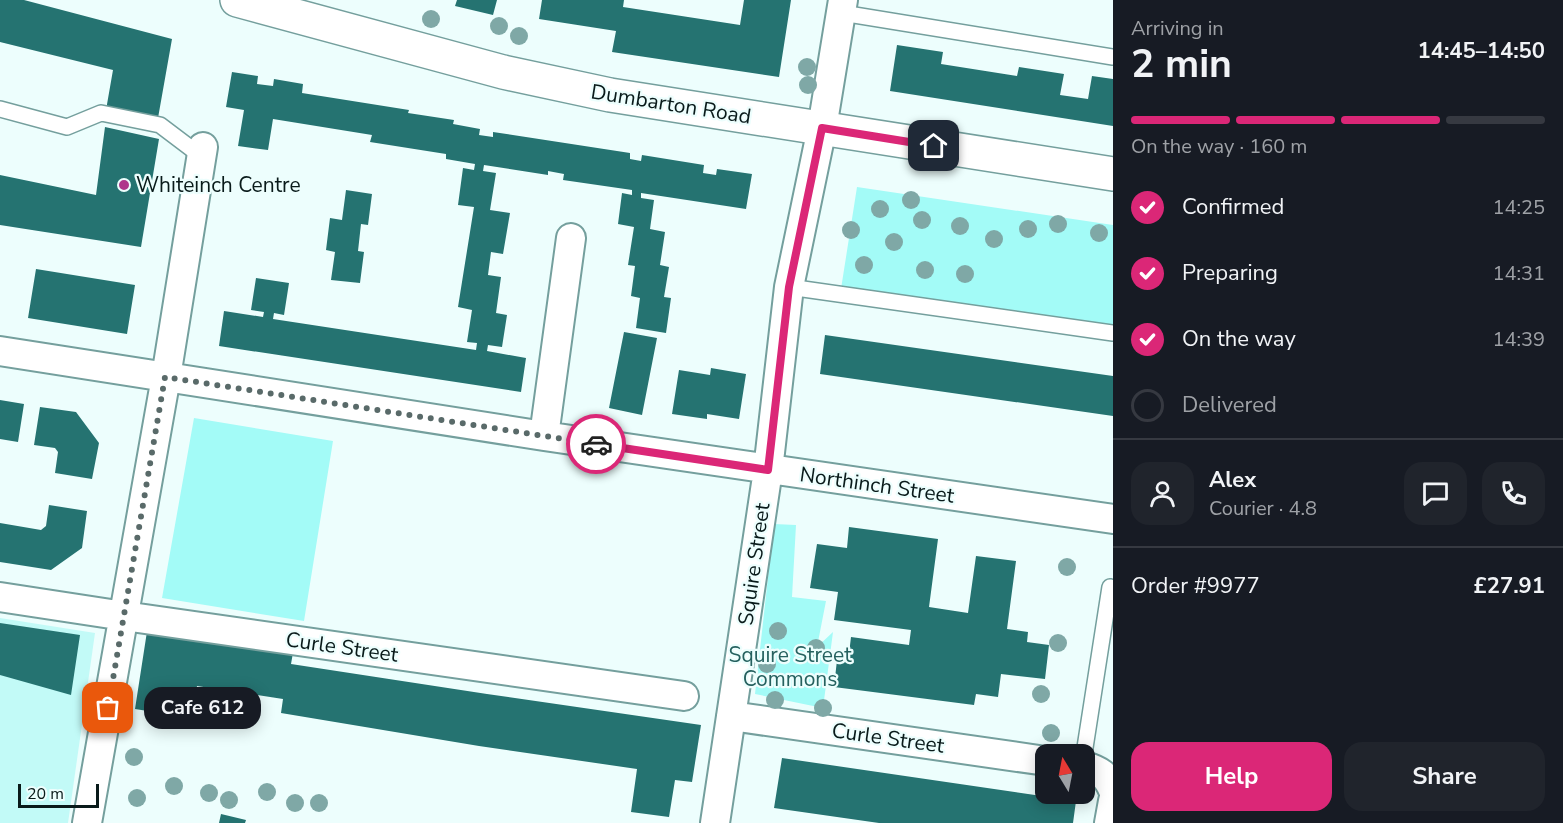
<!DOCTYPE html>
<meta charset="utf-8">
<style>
:root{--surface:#171b24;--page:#20242c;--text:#f1f3f6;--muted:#9ea1a6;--line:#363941;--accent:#db2777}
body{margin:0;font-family:"Nunito Sans",sans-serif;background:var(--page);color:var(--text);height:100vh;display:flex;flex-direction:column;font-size:22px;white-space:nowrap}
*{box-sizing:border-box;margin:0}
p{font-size:20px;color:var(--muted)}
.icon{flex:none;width:33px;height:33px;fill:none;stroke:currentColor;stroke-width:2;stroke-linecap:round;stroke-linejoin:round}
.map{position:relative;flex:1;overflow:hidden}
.side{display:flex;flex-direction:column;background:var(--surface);width:450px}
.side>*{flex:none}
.needle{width:39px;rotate:350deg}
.buttons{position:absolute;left:1035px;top:744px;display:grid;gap:12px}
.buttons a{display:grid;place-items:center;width:60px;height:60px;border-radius:12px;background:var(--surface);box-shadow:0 3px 15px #0003;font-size:30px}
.scale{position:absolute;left:18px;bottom:15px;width:81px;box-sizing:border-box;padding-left:6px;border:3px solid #091a1a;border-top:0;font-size:16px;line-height:21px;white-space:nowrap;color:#091a1a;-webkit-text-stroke:4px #edfefd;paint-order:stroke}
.pin{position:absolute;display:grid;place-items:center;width:51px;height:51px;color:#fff;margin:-26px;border-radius:12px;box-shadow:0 3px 9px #0006}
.courier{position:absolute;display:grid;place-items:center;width:60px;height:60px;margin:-30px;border:4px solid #db2777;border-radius:50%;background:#fff;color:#222;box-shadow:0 2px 8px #0007}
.bubble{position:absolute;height:42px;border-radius:18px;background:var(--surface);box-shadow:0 3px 15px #0003;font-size:20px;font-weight:700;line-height:42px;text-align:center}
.headline em{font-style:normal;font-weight:700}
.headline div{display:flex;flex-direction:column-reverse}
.headline{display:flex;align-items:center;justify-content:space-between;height:102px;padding:0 18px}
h1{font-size:39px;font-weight:700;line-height:45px}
.bar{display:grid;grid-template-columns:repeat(4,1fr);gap:9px 6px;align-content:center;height:72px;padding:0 18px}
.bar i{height:8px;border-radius:4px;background:var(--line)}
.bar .selected{background:var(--accent)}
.bar p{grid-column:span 4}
.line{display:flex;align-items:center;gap:15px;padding:0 18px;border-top:2px solid var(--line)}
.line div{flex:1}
.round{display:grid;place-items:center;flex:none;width:63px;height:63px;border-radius:18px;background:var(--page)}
ol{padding:0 18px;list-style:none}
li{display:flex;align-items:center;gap:18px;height:66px}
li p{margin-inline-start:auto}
li .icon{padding:6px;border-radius:50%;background:var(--accent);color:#fff;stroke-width:4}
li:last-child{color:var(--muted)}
li i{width:33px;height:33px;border:3px solid var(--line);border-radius:50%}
.action{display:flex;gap:12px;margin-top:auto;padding:12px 18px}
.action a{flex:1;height:69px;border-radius:18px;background:var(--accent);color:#fff;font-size:24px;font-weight:700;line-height:69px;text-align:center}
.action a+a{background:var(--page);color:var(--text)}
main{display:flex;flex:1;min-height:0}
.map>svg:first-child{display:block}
.built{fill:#c2faf7}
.green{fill:#a3fbf7}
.building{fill:#257371}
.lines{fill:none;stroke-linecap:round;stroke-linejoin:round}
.service-casing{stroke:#749f9d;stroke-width:18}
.minor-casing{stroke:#749f9d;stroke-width:32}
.tertiary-casing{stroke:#749f9d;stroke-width:36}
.service{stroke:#fff;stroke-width:15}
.minor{stroke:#fff;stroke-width:28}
.tertiary{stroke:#fff;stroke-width:33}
.tree{fill:#7fa8a6}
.done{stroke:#596a69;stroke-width:6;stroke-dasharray:0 10.8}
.route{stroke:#db2777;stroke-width:8}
.poi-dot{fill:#af368b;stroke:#edfefd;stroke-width:2}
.labels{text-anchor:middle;stroke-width:4.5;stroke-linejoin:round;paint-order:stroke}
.street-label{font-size:21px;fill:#091a1a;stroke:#edfefd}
.poi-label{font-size:21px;fill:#091a1a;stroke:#edfefd;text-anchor:start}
.park-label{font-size:21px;fill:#25615f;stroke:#edfefd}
</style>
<main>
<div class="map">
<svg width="1113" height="823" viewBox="0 0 1113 823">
<rect width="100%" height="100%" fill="#edfefd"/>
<path class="built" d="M0,618l95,15 -27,190h-68z"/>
<path class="green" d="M857,187l256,38v105l-272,-41z
M194,418l139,23 -29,180 -142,-23z
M774,524l22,1 -4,72 34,4 -9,46 16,-15 -10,76 -68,-14z"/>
<path class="building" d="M0,0h24l148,39 -14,79 -52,-8 7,-40 -113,-28z
M457,0h40l-4,15 -38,-9z
M542,0h82l-1,7 117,18 4,-25h47l-12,77 -167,-25 4,-21 -77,-12z
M897,45l46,7 -2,12 76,12 2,-9 45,7 -4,21 28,4 4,-23 21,3v47l-223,-35z
M232,72l26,4 -1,8 16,2 1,-7 29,5 -1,9 107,17 -1,3 46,7 -1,4 27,5 -1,6 14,2v-5l137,21v6l11,2 1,-6 62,10 -1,8 13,2 1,-6 35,5 -6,35 -105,-16v5l13,2 -4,29 15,3 -5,33 9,2 -5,30 7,1 -5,35 -30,-5 4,-30 -9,-2 4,-30 -7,-1 6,-38 -16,-3 4,-31 10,2v-5l-69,-10 1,-6 -16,-3v4l-64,-10 -1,6 13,2 -6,37 20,3 -7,41 -12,-2 -3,23 13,2 -5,36 11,2 -5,32 -14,-2 -1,6 39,7 -5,34 -302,-46 5,-35 39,6 1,-5 -13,-2 5,-32 33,5 -5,32 -10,-2 -1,6 203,31 1,-7 -10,-1 5,-32 -14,-3 16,-100 -16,-2 5,-37 11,2 1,-6 -29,-5v-5l-76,-12 2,-7 -99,-16 -5,31 -30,-4 6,-36 -18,-3z
M105,127l54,12 -18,108 -141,-22v-50l96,20z
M346,190l26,4 -4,31 -7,-1 -3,27 6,1 -4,31 -29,-3 4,-28 -9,-2 4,-32 12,2z
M36,269l99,16 -8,49 -99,-16z
M624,332l33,6 -15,77 -33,-7z
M825,335l288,41v40l-293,-42z
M711,368l35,6 -7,45 -32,-5v5l-35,-5 7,-44 31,5z
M0,400l24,4 -6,38 -18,-3z
M40,407l36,5 23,31 -7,36 -37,-6 3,-21 -3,-4 -21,-3z
M49,505l38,6 -5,37 -31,22 -51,-8v-39l41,7 5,-4z
M849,527l89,12 -9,68 39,6 8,-57 40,5 -9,68 21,3 -1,10 22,3 -4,34 -44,-5 -3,23 -22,-3 -2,11 -140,-18 3,-27 11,2 3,-25 58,8 2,-15 -77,-10 4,-28 -28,-4 7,-44 30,4z
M0,623l80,12 -9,60 -71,-20z
M148,625l146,22 -3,17 196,30 214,31 -9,57 -17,-2 -6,37 -38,-5 6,-43 -158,-23 -198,-33 2,-14 -86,-13 -5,32 -57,-9z
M782,758l294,43 -3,22h-194l-105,-15z
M221,814l25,6 -1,3h-26z"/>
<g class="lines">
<defs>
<path id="service" d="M842,13l271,44
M0,109l67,18 34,-14 59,12 41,31
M789,287l324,46
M1084,754l26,-167"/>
<path id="minor" d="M0,351l544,85 569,83
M544,436l27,-198
M0,597l124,19 560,80
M731,716l315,45
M1084,766c15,4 23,9 29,24
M87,823l79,-446 37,-230
M715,823l53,-353 21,-183 33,-159 21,-128
M1109,823l4,-22"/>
<path id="tertiary" d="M237,0l266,72 107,23 503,79"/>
</defs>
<use href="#service" class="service-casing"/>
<use href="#minor" class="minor-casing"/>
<use href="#tertiary" class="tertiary-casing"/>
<use href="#service" class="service"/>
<use href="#minor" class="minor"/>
<use href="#tertiary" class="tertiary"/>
</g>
<g class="tree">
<circle cx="431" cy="19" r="9"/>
<circle cx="499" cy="26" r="9"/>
<circle cx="519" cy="36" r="9"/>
<circle cx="807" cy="67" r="9"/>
<circle cx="808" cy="85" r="9"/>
<circle cx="911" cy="200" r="9"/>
<circle cx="880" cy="209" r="9"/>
<circle cx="922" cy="220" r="9"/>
<circle cx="1058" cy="224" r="9"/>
<circle cx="960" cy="226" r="9"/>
<circle cx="1028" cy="229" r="9"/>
<circle cx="851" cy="230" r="9"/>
<circle cx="1099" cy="233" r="9"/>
<circle cx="994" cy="239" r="9"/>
<circle cx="894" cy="242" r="9"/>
<circle cx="864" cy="265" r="9"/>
<circle cx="925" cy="270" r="9"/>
<circle cx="965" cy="274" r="9"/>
<circle cx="1067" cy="567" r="9"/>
<circle cx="778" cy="631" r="9"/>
<circle cx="1058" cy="643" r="9"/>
<circle cx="816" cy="648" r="9"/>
<circle cx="767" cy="664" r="9"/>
<circle cx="1041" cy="694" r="9"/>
<circle cx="775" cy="700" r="9"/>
<circle cx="823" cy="708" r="9"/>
<circle cx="1051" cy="733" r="9"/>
<circle cx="134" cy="757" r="9"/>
<circle cx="174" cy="786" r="9"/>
<circle cx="267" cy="792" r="9"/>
<circle cx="209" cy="793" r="9"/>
<circle cx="137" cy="798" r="9"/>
<circle cx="229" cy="800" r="9"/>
<circle cx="295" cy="803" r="9"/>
<circle cx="319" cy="803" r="9"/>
</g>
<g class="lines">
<path class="done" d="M108,708l57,-331 431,67"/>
<path class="route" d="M596,444l172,26 21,-183 33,-159 112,18"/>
</g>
<circle class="poi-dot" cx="124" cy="185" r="6"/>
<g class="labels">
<g class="street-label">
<text transform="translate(671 104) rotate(9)" y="7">Dumbarton Road</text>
<text transform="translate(877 485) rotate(8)" y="7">Northinch Street</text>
<text transform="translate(754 564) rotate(-82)" y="7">Squire Street</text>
<text transform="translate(342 647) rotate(8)" y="7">Curle Street</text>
<text transform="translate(888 738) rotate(8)" y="7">Curle Street</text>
</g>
<g class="poi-label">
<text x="136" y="192">Whiteinch Centre</text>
</g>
<g class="park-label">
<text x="790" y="662">Squire Street<tspan x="790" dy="24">Commons</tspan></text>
</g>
</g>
</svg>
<div class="buttons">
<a><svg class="needle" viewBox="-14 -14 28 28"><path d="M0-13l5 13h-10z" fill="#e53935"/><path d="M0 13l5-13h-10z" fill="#9ea1a6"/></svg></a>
</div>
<div class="scale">20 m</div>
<div class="pin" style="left:108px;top:708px;background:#ea580c"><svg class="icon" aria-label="bag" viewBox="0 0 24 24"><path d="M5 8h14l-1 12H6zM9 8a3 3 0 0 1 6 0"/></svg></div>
<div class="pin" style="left:934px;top:146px;background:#1f2937"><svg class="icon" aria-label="home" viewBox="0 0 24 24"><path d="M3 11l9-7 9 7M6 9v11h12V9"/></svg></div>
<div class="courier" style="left:596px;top:444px"><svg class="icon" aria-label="car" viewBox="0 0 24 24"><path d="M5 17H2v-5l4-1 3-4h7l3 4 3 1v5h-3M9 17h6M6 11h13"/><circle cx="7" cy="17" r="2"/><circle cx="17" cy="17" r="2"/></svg></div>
<div class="bubble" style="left:144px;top:687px;width:117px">Cafe 612</div>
</div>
<section class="side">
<div class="headline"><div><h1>2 min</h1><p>Arriving in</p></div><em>14:45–14:50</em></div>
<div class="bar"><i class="selected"></i><i class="selected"></i><i class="selected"></i><i></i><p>On the way · 160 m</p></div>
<ol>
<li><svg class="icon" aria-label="check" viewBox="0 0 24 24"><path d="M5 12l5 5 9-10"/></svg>Confirmed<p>14:25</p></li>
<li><svg class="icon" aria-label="check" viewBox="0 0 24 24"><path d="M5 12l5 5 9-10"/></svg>Preparing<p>14:31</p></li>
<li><svg class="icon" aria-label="check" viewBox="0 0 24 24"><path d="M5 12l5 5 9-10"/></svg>On the way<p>14:39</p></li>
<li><i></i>Delivered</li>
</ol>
<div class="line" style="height:108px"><a class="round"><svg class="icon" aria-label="person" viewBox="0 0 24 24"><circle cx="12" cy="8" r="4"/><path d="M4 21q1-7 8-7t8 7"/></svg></a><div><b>Alex</b><p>Courier · 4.8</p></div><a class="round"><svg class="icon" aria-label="chat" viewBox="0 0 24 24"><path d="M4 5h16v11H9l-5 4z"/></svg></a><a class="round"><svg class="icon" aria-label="phone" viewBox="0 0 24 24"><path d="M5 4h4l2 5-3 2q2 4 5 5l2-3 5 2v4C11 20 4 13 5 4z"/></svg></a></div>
<div class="line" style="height:78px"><div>Order #9977</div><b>£27.91</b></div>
<div class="action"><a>Help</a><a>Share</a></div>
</section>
</main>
